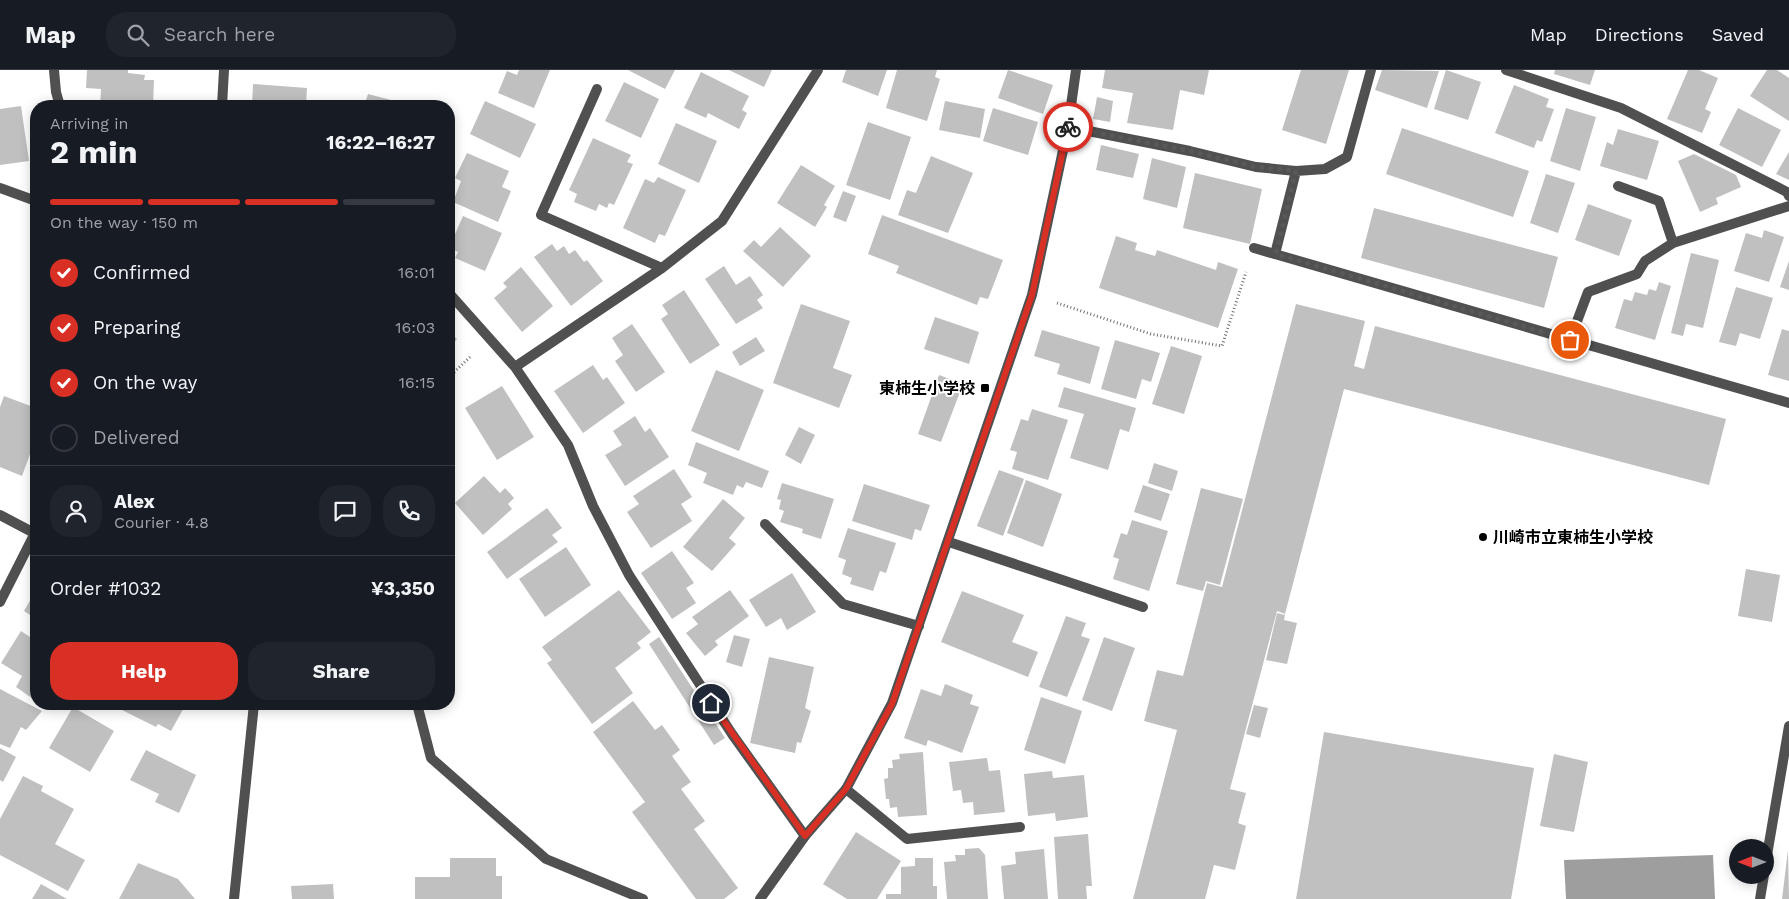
<!DOCTYPE html>
<meta charset="utf-8">
<style>
:root{--surface:#171b24;--page:#20242c;--text:#f1f3f6;--muted:#9ea1a6;--line:#363941;--accent:#d93025}
body{margin:0;font-family:"Work Sans","Noto Sans JP",sans-serif;background:var(--page);color:var(--text);height:100vh;display:flex;flex-direction:column;font-size:19px;white-space:nowrap}
*{box-sizing:border-box;margin:0}
p{font-size:16px;color:var(--muted)}
.icon{flex:none;width:28px;height:28px;fill:none;stroke:currentColor;stroke-width:2;stroke-linecap:round;stroke-linejoin:round}
.map{position:relative;flex:1;overflow:hidden}
.sheet{position:absolute;left:30px;top:30px;width:425px;height:610px;display:flex;flex-direction:column;background:var(--surface);border-radius:20px;box-shadow:0 2px 12px #0003}
.sheet>*{flex:none}
.needle{width:32px;rotate:270deg}
.buttons{position:absolute;left:1729px;top:769px;display:grid;gap:10px}
.buttons a{display:grid;place-items:center;width:45px;height:45px;border-radius:50%;background:var(--surface);box-shadow:0 2px 12px #0003;font-size:25px}
.pin{position:absolute;display:grid;place-items:center;width:42px;height:42px;color:#fff;margin:-21px;border:2px solid #fff;border-radius:50%;box-shadow:0 1px 5px #0007}
.courier{position:absolute;display:grid;place-items:center;width:50px;height:50px;margin:-25px;border:4px solid #d93025;border-radius:50%;background:#fff;color:#222;box-shadow:0 1px 6px #0007}
.overview em{font-style:normal;font-weight:700}
.overview div{display:flex;flex-direction:column-reverse}
.overview{display:flex;align-items:center;justify-content:space-between;height:85px;padding:0 20px}
h1{font-size:32px;font-weight:700;line-height:38px}
.bar{display:grid;grid-template-columns:repeat(4,1fr);gap:8px 5px;align-content:center;height:60px;padding:0 20px}
.bar i{height:6px;border-radius:4px;background:var(--line)}
.bar .selected{background:var(--accent)}
.bar p{grid-column:span 4}
.line{display:flex;align-items:center;gap:12px;padding:0 20px;border-top:1px solid var(--line)}
.line div{flex:1}
.round{display:grid;place-items:center;flex:none;width:52px;height:52px;border-radius:20px;background:var(--page)}
ol{padding:0 20px;list-style:none}
li{display:flex;align-items:center;gap:15px;height:55px}
li p{margin-inline-start:auto}
li .icon{padding:5px;border-radius:50%;background:var(--accent);color:#fff;stroke-width:4}
li:last-child{color:var(--muted)}
li i{width:28px;height:28px;border:2px solid var(--line);border-radius:50%}
.button{display:flex;gap:10px;margin-top:auto;padding:10px 20px}
.button a{flex:1;height:58px;border-radius:20px;background:var(--accent);color:#fff;font-size:20px;font-weight:700;line-height:58px;text-align:center}
.button a+a{background:var(--page);color:var(--text)}
header{display:flex;align-items:center;gap:30px;box-sizing:border-box;height:70px;padding:0 25px;background:var(--surface);border-bottom:1px solid var(--line)}
header strong{font-size:24px}
nav{display:flex;gap:28px;margin-inline-start:auto;font-size:18px}
.search{width:350px;height:45px;background:var(--page);display:flex;align-items:center;gap:12px;box-sizing:border-box;padding:0 18px;border-radius:20px;color:var(--muted);font-size:19px}
.map>svg:first-child{display:block}
.water{fill:#9e9e9e}
.building{fill:#c0c0c0}
.lines{fill:none;stroke-linecap:round;stroke-linejoin:round}
.path{stroke:#727272;stroke-width:3;stroke-dasharray:1 2.5;stroke-linecap:butt}
.lane{stroke:#505050;stroke-width:10}
.street{stroke:#505050;stroke-width:10}
.done{stroke:#595959;stroke-width:5;stroke-dasharray:0 9}
.route{stroke:#d93025;stroke-width:6}
.poi-dot{fill:#000;stroke:#fff;stroke-width:2}
.labels{text-anchor:middle;stroke-width:4;stroke-linejoin:round;paint-order:stroke}
.poi-label{font-size:16px;font-weight:bold;fill:#000;stroke:#fff;text-anchor:end}
</style>
<header>
<strong>Map</strong>
<div class="search"><svg class="icon" aria-label="search" viewBox="0 0 24 24"><circle cx="10" cy="10" r="6"/><path d="M15 15l6 6"/></svg>Search here</div>
<nav><a>Map</a><a>Directions</a><a>Saved</a></nav>
</header>
<div class="map">
<svg width="1789" height="829" viewBox="0 0 1789 829">
<rect width="100%" height="100%" fill="#fff"/>
<path class="water" d="M1713,785l2,44h-149l-2,-39z"/>
<path class="building" d="M87,0h41v3l17,2 -1,5h10l-1,26h-53l1,-17 -15,-1z
M519,0h31l-16,38 -36,-15 9,-22 10,4z
M628,0h47l-10,19z
M729,0h43l-8,17z
M846,0h41l-9,26 -36,-14z
M897,0h40l-2,7 5,2 -13,42 -41,-13z
M1008,0l45,15 -10,29 -45,-16z
M1105,0h104l-5,25 -24,-5 -7,40 -46,-7 6,-30 -31,-5z
M1301,0h48l-23,74 -44,-14z
M1382,0l57,1 -12,37 -52,-18z
M1446,0l35,12 -13,38 -34,-11z
M1555,0h40l-5,15 -36,-11z
M1688,0h11l19,8 -13,31 6,3 -9,21 -35,-14z
M1767,0h10l12,8v43l-39,-25z
M701,2l48,24 -7,14 5,3 -8,16 -31,-16 -2,5 -22,-10z
M624,12l35,17 -18,39 -36,-17z
M253,14l54,4 -1,16h8v2h-62z
M1514,15l35,14 -3,8 8,2 -12,33 -5,-2 -3,8 -39,-15z
M368,24l27,7 -1,5h-30z
M1097,27l16,4 -3,21 -17,-3z
M230,31l17,2v3h-18z
M485,31l51,23 -16,34 -50,-24z
M945,31l40,8 -5,29 -41,-8z
M21,36l8,55 -29,4v-56z
M993,38l45,14 -10,33 -45,-14z
M1566,38l30,9 -16,54 -30,-10z
M1738,38l43,22 -19,37 -43,-22z
M868,52l43,15 -21,63 -44,-15z
M676,53l41,18 -18,42 -41,-19z
M1402,58l127,43 -16,46 -127,-43z
M1618,59l41,12 -12,39 -47,-14 7,-24 6,3z
M593,68l38,17 -4,7 6,2 -19,41 -5,-2 -2,5 -8,-4 -3,7 -22,-9 3,-8 -8,-4z
M1101,75l38,9 -6,24 -37,-8z
M1789,82v28l-13,-6z
M467,83l42,18 -7,16 9,4 -13,31 -45,-20 8,-21 -6,-3z
M1694,84l42,21 5,12 -25,11 2,6 -18,8 -22,-51z
M931,86l42,17 -25,60 -50,-18 9,-25 9,3z
M1152,88l34,9 -9,41 -34,-9z
M801,95l34,21 -11,19 3,2 -12,20 -38,-24z
M1195,103l67,16 -12,55 -67,-16z
M1546,104l29,9 -17,50 -28,-10z
M658,107l28,13 -21,46 -6,-2 -4,9 -32,-15 22,-49 9,4z
M843,121l13,5 -10,26 -13,-5z
M1588,134l44,16 -13,36 -44,-16z
M1374,138l184,49 -14,51 -183,-50z
M882,145l121,45 -15,39 -8,-2 -3,8 -81,-32 3,-7 -31,-12z
M463,146l39,17 -17,38 -30,-13 3,-6 -9,-4z
M780,157l31,29 -28,31 -40,-36 11,-11 7,7z
M1764,160l20,7 -15,45 -35,-11 12,-38 16,5z
M1116,166l21,7 -2,7 20,6 2,-6 59,20 2,-8 20,7 -20,59 -119,-40z
M552,174l5,7 7,-5 5,8 6,-4 9,12 3,-2 16,21 -32,25 -37,-49z
M1691,183l28,7 -16,68 -17,-4 -3,12 -12,-3z
M1789,191v29l-9,-3z
M724,196l12,19 14,-9 13,19 -6,5 6,8 -27,16 -31,-45z
M521,197l32,39 -31,26 -28,-34 13,-11 -4,-4z
M1659,212l12,4 -16,54 -40,-12 9,-29 8,2 3,-9 12,3 2,-6 7,2z
M1736,217l37,11 -13,41 -20,-6 -4,13 -17,-4z
M684,220l36,55 -30,19 -29,-45 7,-5 -6,-9z
M801,234l49,17 -17,47 19,7 -13,33 -66,-25z
M1296,234l69,17 -11,45 10,3 11,-43 351,93 -17,66 -365,-96 -59,225 -8,-3 -47,178 16,4 -8,30 8,3 -11,44 -21,-5 -9,34h-72l44,-169 -33,-9 13,-51 26,6 24,-93 15,4z
M935,247l44,15 -10,32 -45,-15z
M632,254l33,48 -29,20 -21,-31 8,-6 -11,-17z
M1782,259l7,2v50l-21,-6z
M1042,260l58,17 -10,37 -33,-10 3,-10 -26,-8z
M449,261l8,8 -8,10z
M756,267l9,14 -25,15 -8,-14z
M1115,270l45,13 -9,29 -9,-3 -6,20 -35,-10z
M1171,276l31,10 -18,58 -32,-10z
M593,295l10,15 4,-3 18,26 -42,30 -29,-42z
M716,300l48,20 -25,61 -48,-20z
M939,305l24,9 -22,58 -23,-8z
M502,316l32,51 -37,23 -32,-52z
M1064,317l72,21 -7,24 -9,-3 -12,41 -38,-12 14,-44 -26,-7z
M4,326l32,12v30l-14,38 -22,-9v-60z
M1032,339l36,11 -20,60 -36,-11 5,-17 -7,-2 11,-31 7,2z
M635,346l10,16 5,-4 19,29 -44,29 -20,-31 17,-10 -9,-14z
M799,357l16,8 -14,29 -16,-9z
M696,372l73,29 -7,17 -16,-6 -3,6 -6,-3 -4,10 -30,-12 4,-10 -19,-8z
M1154,393l24,8 -6,20 -24,-8z
M674,399l18,28 -11,7 11,17 -41,27 -24,-36 12,-8 -6,-8z
M999,400l25,9 -21,57 -26,-10z
M484,406l16,17 5,-5 9,10 -6,6 4,5 -29,26 -28,-32z
M1026,410l36,14 -19,53 -36,-14z
M782,413l52,16 -13,40 -19,-6 1,-4 -23,-7 4,-11 -5,-2 2,-9 -4,-1z
M864,414l66,21 -9,26 -6,-2 -3,11 -60,-19z
M1143,415l27,9 -9,27 -27,-9z
M1201,418l42,11 -23,86 -14,-4 -3,10 -27,-7z
M723,429l22,19 -16,20 7,6 -24,27 -29,-24z
M547,438l15,20 -10,7 6,7 -51,37 -20,-27z
M1132,450l36,11 -19,60 -36,-12 6,-20 -6,-2 8,-24 6,2z
M848,458l48,15 -10,30 -6,-2 -7,20 -23,-7 2,-6 -10,-4 4,-14 -8,-3z
M566,477l25,38 -46,32 -26,-38z
M672,481l22,32 -8,5 10,15 -24,16 -31,-46z
M1746,499l34,6 -8,47 -34,-6z
M792,503l24,39 -29,18 -6,-12 -15,9 -17,-27z
M36,520v29l-12,-8z
M619,520l32,42 -14,11 4,5 -26,20 18,25 -41,31 -45,-61 5,-3 -10,-13z
M730,520l19,26 -34,25 3,4 -13,11 -19,-23 12,-9 -6,-7z
M962,521l62,24 -12,27 26,10 -10,25 -87,-35z
M1277,543l8,2 -1,5 13,3 -10,41 -21,-4z
M1066,546l20,7 -5,13 9,3 -23,58 -28,-10z
M21,561l15,10v60l-20,-14 6,-11 -21,-13z
M734,565l16,4 -8,28 -16,-5z
M659,567l66,101 -11,7 -65,-101z
M1104,567l31,11 -23,63 -30,-11z
M769,587l45,10 -9,41 6,3 -10,32 -4,-1 -2,11 -45,-10z
M945,614l28,11 -3,9 9,3 -17,46 -34,-13 -2,6 -22,-8 17,-49 20,7z
M0,619l42,22 -16,19 -5,-3 -11,21 -10,-4z
M1041,627l41,14 -17,53 -41,-14z
M633,631l22,29 7,-5 18,25 -8,6 19,26 -10,7 24,32 -11,8 44,59 -14,11h-28l-64,-87 13,-10 -52,-70z
M110,634h76l-15,27 -13,-7 -2,3z
M1254,635l14,3 -8,30 -14,-4z
M73,637l41,24 -24,41 -41,-24z
M1324,662l210,36 -23,131h-215z
M0,678l16,9 -13,25 -3,-2z
M146,680l50,25 -17,38 -24,-11 4,-8 -29,-14z
M923,682l4,63 -29,2 -1,-10 -7,1 -1,-9h-3l-2,-20 4,-1v-10h5l-1,-8 8,-1 -1,-5z
M1554,684l34,8 -14,70 -34,-6z
M987,688l2,13 11,-1 5,42 -31,3 -1,-13 -10,1 -2,-13 -8,1 -4,-29z
M1052,701l1,7 31,-3 4,42 -32,4 -1,-8 -27,3 -4,-42z
M23,706l20,10 -2,5 33,18 -19,35 30,16 -17,31 -68,-36v-36z
M856,762l45,29 -24,38h-30l-24,-15z
M1088,764l4,52h-6l1,13h-29l-4,-62z
M979,778l6,7 3,44h-41l-3,-37 12,-1 -1,-6h10v-6z
M1044,779l4,50h-44l-3,-33 15,-2 -1,-12z
M1788,780l1,49h-7z
M450,788h46v18h6v23h-87v-22h35z
M915,788h18v28h4v13h-51v-5h15v-27l14,-1z
M138,793l40,16 17,20h-76z
M41,814l26,15h-35z
M333,814l1,15h-42l-1,-13z"/>
<g class="lines">
<path class="path" d="M1057,233l94,31 71,12 24,-74
M449,307l21,-20"/>
<path class="lane" d="M54,0l2,22 4,14
M1506,0l115,38 166,84 2,4
M597,19l-56,126 121,53
M222,36l2,-36
M1068,57l122,24 66,16 40,4 29,-2 22,-12 24,-87
M1618,116l41,15 14,42
M0,118l36,13
M1275,184l21,-83
M449,223l66,74 53,78 25,61 36,69 103,159 73,102
M1570,270l18,-48 49,-18 8,-13 28,-18 116,-37
M515,297l147,-99 60,-47 96,-151
M765,454l78,80 76,22
M949,472l194,65
M417,634l14,54 115,101 97,40
M846,719l61,50 113,-12"/>
<path class="street" d="M1254,178l535,155
M0,445l36,19
M0,532l35,-69
M1765,797l24,-141
M234,829l20,-195
M760,829l45,-63 41,-47 46,-86 140,-408 36,-168 8,-57
M1760,829l4,-24"/>
</g>
<g class="lines">
<path class="done" d="M1068,57l122,24 66,16 40,4 -20,83 294,86"/>
<path class="route" d="M711,633l94,133 41,-47 46,-85 140,-409 36,-168"/>
</g>
<g class="poi-dot">
<rect x="980" y="313" width="10" height="10" rx="2.5"/>
<circle cx="1483" cy="467" r="5"/>
</g>
<g class="labels">
<g class="poi-label">
<text x="975" y="324">東柿生小学校</text>
<text x="1493" y="473" text-anchor="start">川崎市立東柿生小学校</text>
</g>
</g>
</svg>
<div class="buttons">
<a><svg class="needle" viewBox="-14 -14 28 28"><path d="M0-13l5 13h-10z" fill="#e53935"/><path d="M0 13l5-13h-10z" fill="#9ea1a6"/></svg></a>
</div>
<div class="pin" style="left:1570px;top:270px;background:#ea580c"><svg class="icon" aria-label="bag" viewBox="0 0 24 24"><path d="M5 8h14l-1 12H6zM9 8a3 3 0 0 1 6 0"/></svg></div>
<div class="pin" style="left:711px;top:633px;background:#1f2937"><svg class="icon" aria-label="home" viewBox="0 0 24 24"><path d="M3 11l9-7 9 7M6 9v11h12V9"/></svg></div>
<div class="courier" style="left:1068px;top:57px"><svg class="icon" aria-label="bike" viewBox="0 0 24 24"><circle cx="6" cy="16" r="4"/><circle cx="18" cy="16" r="4"/><path d="M6 16l4-8h5l3 8M10 8l3 8H6M13 5h3"/></svg></div>
<section class="sheet">
<div class="overview"><div><h1>2 min</h1><p>Arriving in</p></div><em>16:22–16:27</em></div>
<div class="bar"><i class="selected"></i><i class="selected"></i><i class="selected"></i><i></i><p>On the way · 150 m</p></div>
<ol>
<li><svg class="icon" aria-label="check" viewBox="0 0 24 24"><path d="M5 12l5 5 9-10"/></svg>Confirmed<p>16:01</p></li>
<li><svg class="icon" aria-label="check" viewBox="0 0 24 24"><path d="M5 12l5 5 9-10"/></svg>Preparing<p>16:03</p></li>
<li><svg class="icon" aria-label="check" viewBox="0 0 24 24"><path d="M5 12l5 5 9-10"/></svg>On the way<p>16:15</p></li>
<li><i></i>Delivered</li>
</ol>
<div class="line" style="height:90px"><a class="round"><svg class="icon" aria-label="person" viewBox="0 0 24 24"><circle cx="12" cy="8" r="4"/><path d="M4 21q1-7 8-7t8 7"/></svg></a><div><b>Alex</b><p>Courier · 4.8</p></div><a class="round"><svg class="icon" aria-label="chat" viewBox="0 0 24 24"><path d="M4 5h16v11H9l-5 4z"/></svg></a><a class="round"><svg class="icon" aria-label="phone" viewBox="0 0 24 24"><path d="M5 4h4l2 5-3 2q2 4 5 5l2-3 5 2v4C11 20 4 13 5 4z"/></svg></a></div>
<div class="line" style="height:65px"><div>Order #1032</div><b>¥3,350</b></div>
<div class="button"><a>Help</a><a>Share</a></div>
</section>
</div>
